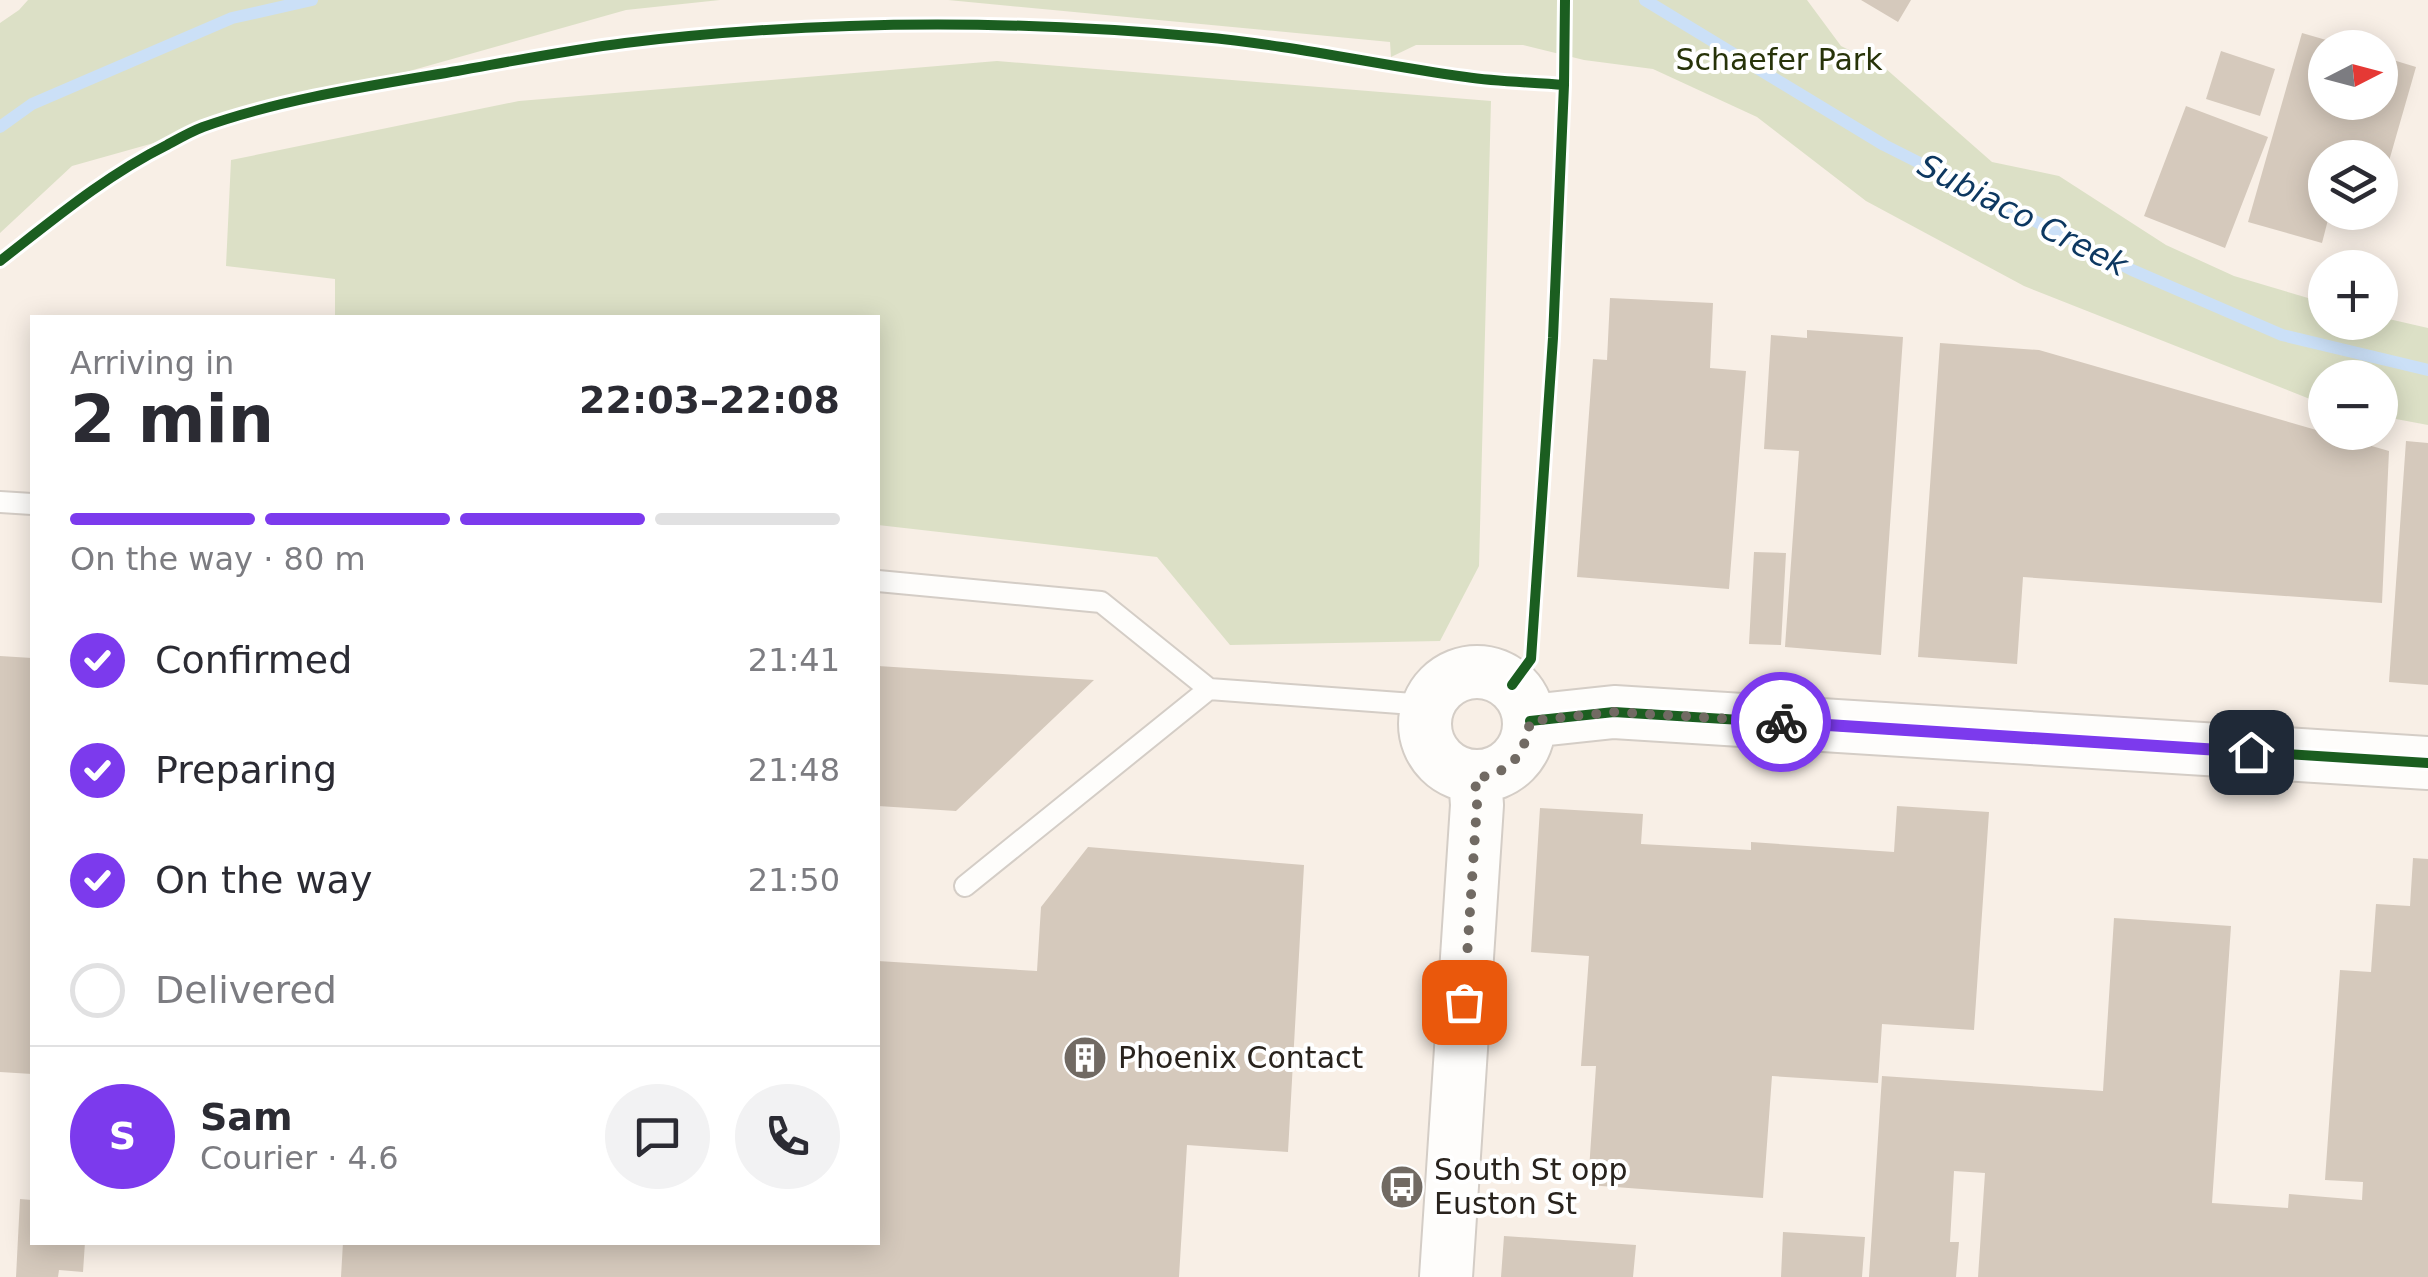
<!DOCTYPE html>
<meta charset="utf-8">
<style>
:root{--surface:#fff;--page:#f2f2f3;--text:#2b2b33;--muted:#7c7c81;--line:#e1e1e2;--accent:#7c3aed}
body{margin:0;font-family:"DejaVu Sans",sans-serif;background:var(--page);color:var(--text);height:100vh;display:flex;flex-direction:column;font-size:38px;white-space:nowrap}
*{box-sizing:border-box;margin:0}
p{font-size:32px;color:var(--muted)}
.icon{flex:none;width:55px;height:55px;fill:none;stroke:currentColor;stroke-width:2;stroke-linecap:round;stroke-linejoin:round}
.map{position:relative;flex:1;overflow:hidden}
.drawer{position:absolute;left:30px;top:315px;width:850px;height:930px;display:flex;flex-direction:column;background:var(--surface);border-radius:0px;box-shadow:0 5px 25px #0003}
.drawer>*{flex:none}
.needle{width:65px;rotate:84deg}
.tools{position:absolute;left:2308px;top:30px;display:grid;gap:20px}
.tools a{display:grid;place-items:center;width:90px;height:90px;border-radius:50%;background:var(--surface);box-shadow:0 5px 25px #0003;font-size:50px}
.pin{position:absolute;display:grid;place-items:center;width:85px;height:85px;color:#fff;margin:-42px;border-radius:20px;box-shadow:0 5px 15px #0006}
.courier{position:absolute;display:grid;place-items:center;width:100px;height:100px;margin:-50px;border:8px solid #7c3aed;border-radius:50%;background:#fff;color:#222;box-shadow:0 2px 12px #0007}
.overview em{font-style:normal;font-weight:700}
.overview div{display:flex;flex-direction:column-reverse}
.overview{display:flex;align-items:center;justify-content:space-between;height:170px;padding:0 40px}
h1{font-size:65px;font-weight:700;line-height:75px}
.bar{display:grid;grid-template-columns:repeat(4,1fr);gap:15px 10px;align-content:center;height:120px;padding:0 40px}
.bar i{height:12px;border-radius:8px;background:var(--line)}
.bar .active{background:var(--accent)}
.bar p{grid-column:span 4}
.line{display:flex;align-items:center;gap:25px;padding:0 40px;border-top:2px solid var(--line)}
.line div{flex:1}
.round{display:grid;place-items:center;flex:none;width:105px;height:105px;border-radius:52px;background:var(--page)}
ol{padding:0 40px;list-style:none}
li{display:flex;align-items:center;gap:30px;height:110px}
li p{margin-inline-start:auto}
li .icon{padding:10px;border-radius:50%;background:var(--accent);color:#fff;stroke-width:4}
li:last-child{color:var(--muted)}
li i{width:55px;height:55px;border:5px solid var(--line);border-radius:50%}
.map>svg:first-child{display:block}
.green{fill:#dce0c6}
.lines{fill:none;stroke-linecap:round;stroke-linejoin:round}
.stream{stroke:#cbe0f7;stroke-width:12}
.building{fill:#d5c9bc}
.service-casing{stroke:#d4cdc6;stroke-width:24}
.tertiary-casing{stroke:#d4cdc6;stroke-width:56}
.service{stroke:#fefdfb;stroke-width:20}
.tertiary{stroke:#fefdfb;stroke-width:52}
.cycleway-casing{stroke:#fff;stroke-width:16}
.cycleway{stroke:#1b5e20;stroke-width:10}
.done{stroke:#716a63;stroke-width:10;stroke-dasharray:0 18}
.route{stroke:#7c3aed;stroke-width:12}
.labels{text-anchor:middle;stroke-width:8;stroke-linejoin:round;paint-order:stroke}
.park-label{font-size:30px;fill:#273309;stroke:#fff}
.poi-label{font-size:30px;fill:#29231d;stroke:#fff;text-anchor:start}
.water-label{font-size:32px;font-style:italic;fill:#0d3861;stroke:#fff}
</style>
<div class="map">
<svg width="2428" height="1277" viewBox="0 0 2428 1277">
<rect width="100%" height="100%" fill="#f8efe6"/>
<path class="green" d="M28,0h692l-94,10 -554,156 -72,67v-210l19,-13z
M948,0h859l34,46 44,22 107,94 67,14 107,69 68,31 91,27v19h55v-5l48,11v97l-48,-9v-38h-55v27l-301,-119 -158,-85 -109,-84 -104,-48 -69,-9 -61,-15h-107l-25,12 -1,-15z
M997,61l494,40 -12,465 -39,75 -210,4 -73,-88 -279,-32v-207l-543,-1v-38l-109,-13 5,-106 288,-59z"/>
<g class="lines">
<path class="stream" d="M1645,0l239,145 248,125 150,65 146,35
M0,127l32,-23 200,-86 80,-18"/>
</g>
<path class="building" d="M1861,0h50l-13,22z
M2302,33l45,13 -22,2v54h55v-46l36,11 -31,108 -5,-1v-16h-55v54h5l-8,31 -74,-21z
M2221,51l54,18 -15,47 -54,-17z
M2186,106l82,31 -43,111 -81,-32z
M1610,298l103,5 -3,65 36,3 -17,218 -152,-12 16,-218 14,1z
M1807,330l96,7 -22,318 -96,-8 14,-196 -35,-2 7,-114 36,3z
M1940,343l99,7 350,101 -7,152 -359,-26 -6,87 -99,-7z
M2406,441l22,2v242l-39,-3z
M1754,552l32,1 -5,92 -32,-1z
M0,656l32,2v416l-32,-2z
M878,666l216,14 -138,131 -78,-5z
M1897,806l92,6 -15,218 -92,-6 -4,59 -106,-7 -9,122 -175,-13 8,-119h-15l8,-110 -58,-4 9,-144 103,6 -2,30 110,6v-8l143,10z
M1088,847l216,18 -16,287 -101,-7 -8,132h-838l2,-35h535v-281l159,10 4,-64z
M2413,858l15,1v418h-450l7,-104 -31,-2 -4,71h9l-3,35h-87l13,-201 221,15 11,-173 117,8 -19,277 76,5 1,-14 73,6 1,-18 -38,-2 15,-210 31,2 5,-68 34,2z
M20,1199l12,1v42h53l-2,30 -24,-2 -1,7h-42z
M1783,1232l82,5 -3,40h-81z
M1504,1236l132,9 -3,32h-132z"/>
<g class="lines">
<defs>
<path id="service" d="M0,502l32,2
M878,581l223,21 108,87
M965,886l244,-197 218,16"/>
<path id="tertiary" d="M1425 724a52 52 0 1 1 104 0a52 52 0 1 1-104 0Z
M1530,721l84,-9 814,51
M1446,1277l31,-472 -2,-28"/>
</defs>
<use href="#service" class="service-casing"/>
<use href="#tertiary" class="tertiary-casing"/>
<use href="#service" class="service"/>
<use href="#tertiary" class="tertiary"/>
<defs>
<path id="cycleway" d="M0,261c54,-42 105,-85 167,-116 11,-6 23,-13 36,-18 78,-28 172,-42 254,-56 56,-10 112,-21 168,-28 191,-23 385,-24 576,-6 90,8 177,28 265,40 32,5 65,5 98,8l1,-85
M1512,685l19,-26 22,-321 11,-253
M1530,721l84,-9 814,51"/>
</defs>
<use href="#cycleway" class="cycleway-casing"/>
<use href="#cycleway" class="cycleway"/>
</g>
<g class="lines">
<path class="done" d="M1464,1002l13,-198 -2,-26c35,-4 50,-23 55,-57l84,-9 167,10"/>
<path class="route" d="M1781,722l470,30"/>
</g>
<defs>
<symbol id="building-disc" viewBox="-11 -11 22 22"><circle r="9.5" fill="#716a63" stroke="#fff"/><path d="M-4-6H4V6H1V3H-1V6H-4ZM-2.5-4.3h1.7v1.8h-1.7ZM.8-4.3h1.7v1.8H.8ZM-2.5-1h1.7V.8h-1.7ZM.8-1h1.7V.8H.8Z" fill="#fff"/></symbol>
<symbol id="bus-disc" viewBox="-11 -11 22 22"><circle r="9.5" fill="#716a63" stroke="#fff"/><path d="M-5-6H5V4H4V6H2V4H-2V6H-4V4H-5ZM-3.5-4V0h7V-4ZM-3.5 1.2v1.5H-2V1.2ZM2 1.2v1.5H3.5V1.2Z" fill="#fff"/></symbol>
</defs>
<g fill-rule="evenodd">
<use href="#building-disc" x="1060" y="1033" width="50" height="50"/>
<use href="#bus-disc" x="1377" y="1162" width="50" height="50"/>
</g>
<g class="labels">
<g class="park-label">
<text x="1779" y="70">Schaefer Park</text>
</g>
<g class="poi-label">
<text x="1118" y="1068">Phoenix Contact</text>
<text x="1434" y="1180">South St opp<tspan x="1434" dy="34">Euston St</tspan></text>
</g>
<g class="water-label">
<text transform="translate(2023 215) rotate(27)" y="11">Subiaco Creek</text>
</g>
</g>
</svg>
<div class="tools">
<a><svg class="needle" viewBox="-14 -14 28 28"><path d="M0-13l5 13h-10z" fill="#e53935"/><path d="M0 13l5-13h-10z" fill="#7c7c81"/></svg></a>
<a><svg class="icon" aria-label="layers" viewBox="0 0 24 24"><path d="M12 4l9 5-9 5-9-5zM3 14l9 5 9-5"/></svg></a>
<a>+</a>
<a>−</a>
</div>
<div class="pin" style="left:1464px;top:1002px;background:#ea580c"><svg class="icon" aria-label="bag" viewBox="0 0 24 24"><path d="M5 8h14l-1 12H6zM9 8a3 3 0 0 1 6 0"/></svg></div>
<div class="pin" style="left:2251px;top:752px;background:#1f2937"><svg class="icon" aria-label="home" viewBox="0 0 24 24"><path d="M3 11l9-7 9 7M6 9v11h12V9"/></svg></div>
<div class="courier" style="left:1781px;top:722px"><svg class="icon" aria-label="bike" viewBox="0 0 24 24"><circle cx="6" cy="16" r="4"/><circle cx="18" cy="16" r="4"/><path d="M6 16l4-8h5l3 8M10 8l3 8H6M13 5h3"/></svg></div>
<section class="drawer">
<div class="overview"><div><h1>2 min</h1><p>Arriving in</p></div><em>22:03–22:08</em></div>
<div class="bar"><i class="active"></i><i class="active"></i><i class="active"></i><i></i><p>On the way · 80 m</p></div>
<ol>
<li><svg class="icon" aria-label="check" viewBox="0 0 24 24"><path d="M5 12l5 5 9-10"/></svg>Confirmed<p>21:41</p></li>
<li><svg class="icon" aria-label="check" viewBox="0 0 24 24"><path d="M5 12l5 5 9-10"/></svg>Preparing<p>21:48</p></li>
<li><svg class="icon" aria-label="check" viewBox="0 0 24 24"><path d="M5 12l5 5 9-10"/></svg>On the way<p>21:50</p></li>
<li><i></i>Delivered</li>
</ol>
<div class="line" style="height:180px"><b class="round" style="background:var(--accent);color:#fff">S</b><div><b>Sam</b><p>Courier · 4.6</p></div><a class="round"><svg class="icon" aria-label="chat" viewBox="0 0 24 24"><path d="M4 5h16v11H9l-5 4z"/></svg></a><a class="round"><svg class="icon" aria-label="phone" viewBox="0 0 24 24"><path d="M5 4h4l2 5-3 2q2 4 5 5l2-3 5 2v4C11 20 4 13 5 4z"/></svg></a></div>
</section>
</div>
